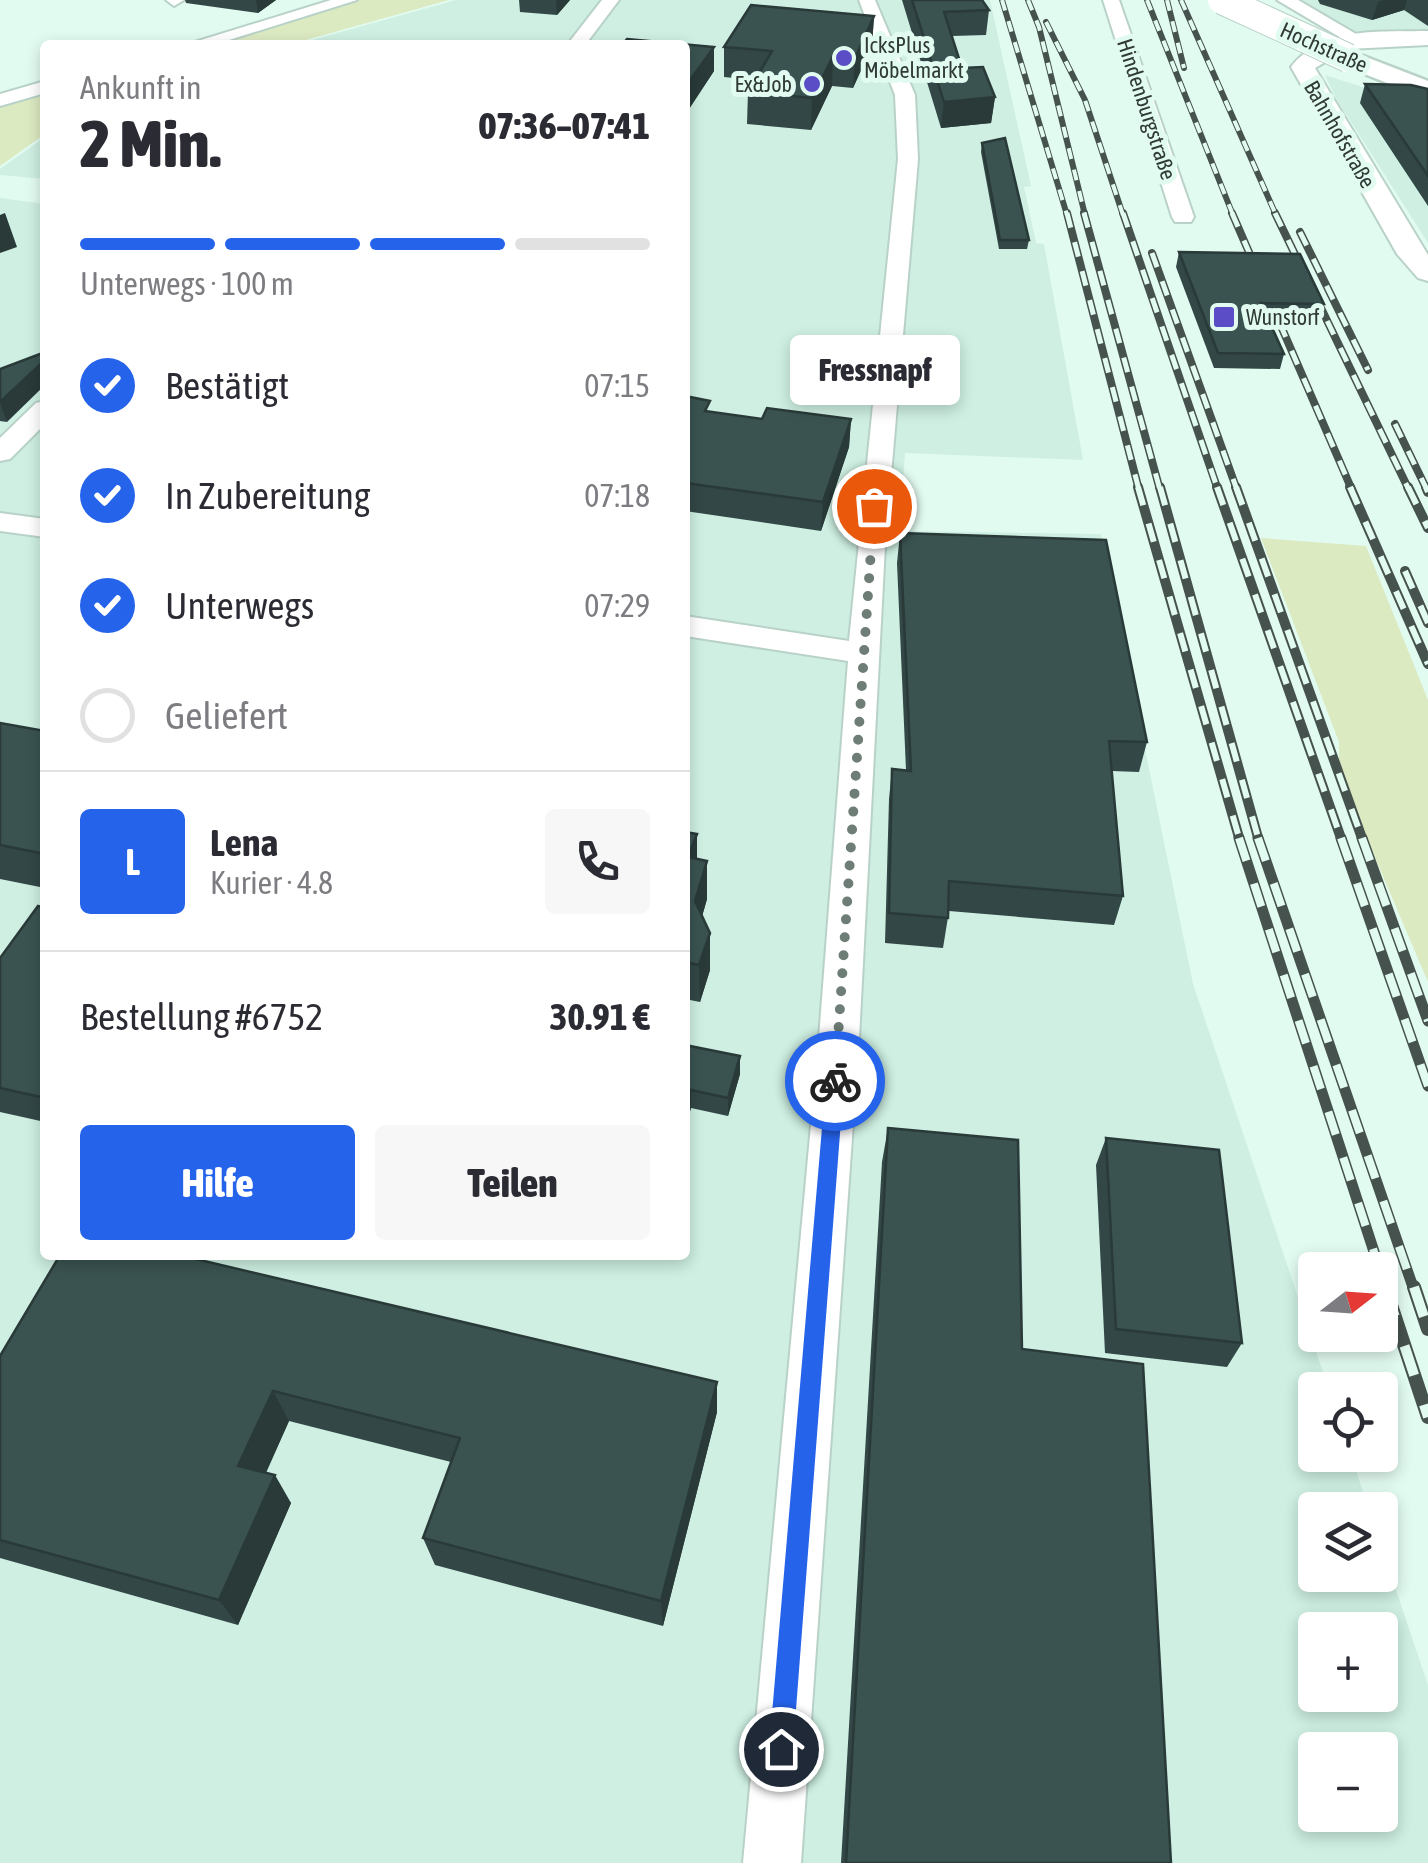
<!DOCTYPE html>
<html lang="de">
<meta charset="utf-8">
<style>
:root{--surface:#fff;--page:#f7f7f7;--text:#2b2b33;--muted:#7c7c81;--line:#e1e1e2;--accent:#2563eb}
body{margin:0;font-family:"Asap Condensed",sans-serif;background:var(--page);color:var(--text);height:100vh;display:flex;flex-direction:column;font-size:38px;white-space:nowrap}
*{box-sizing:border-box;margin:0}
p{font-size:32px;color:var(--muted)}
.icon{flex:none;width:55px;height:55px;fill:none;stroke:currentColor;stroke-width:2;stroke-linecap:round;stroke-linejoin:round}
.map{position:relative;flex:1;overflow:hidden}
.side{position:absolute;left:40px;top:40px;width:650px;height:1220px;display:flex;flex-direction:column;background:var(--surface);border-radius:10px;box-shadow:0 5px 15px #0003}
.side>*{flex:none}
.needle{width:65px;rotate:73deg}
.fabs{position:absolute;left:1298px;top:1252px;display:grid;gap:20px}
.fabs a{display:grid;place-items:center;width:100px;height:100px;border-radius:10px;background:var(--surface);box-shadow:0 5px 15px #0003;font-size:50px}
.pin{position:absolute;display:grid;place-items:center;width:85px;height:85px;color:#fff;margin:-42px;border:5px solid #fff;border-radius:50%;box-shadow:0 2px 10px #0007}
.courier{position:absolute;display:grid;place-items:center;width:100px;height:100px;margin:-50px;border:8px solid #2563eb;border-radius:50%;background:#fff;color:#222;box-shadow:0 2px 12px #0007}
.bubble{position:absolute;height:70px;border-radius:10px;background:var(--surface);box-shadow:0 5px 15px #0003;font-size:32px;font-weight:800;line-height:70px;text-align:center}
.overview em{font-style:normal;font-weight:800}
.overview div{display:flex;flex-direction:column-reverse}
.overview{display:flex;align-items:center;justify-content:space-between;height:170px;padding:0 40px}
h1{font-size:65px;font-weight:800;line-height:75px}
.bar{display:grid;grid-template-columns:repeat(4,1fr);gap:15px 10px;align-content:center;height:120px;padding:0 40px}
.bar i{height:12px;border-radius:8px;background:var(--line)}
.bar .current{background:var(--accent)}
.bar p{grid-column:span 4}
.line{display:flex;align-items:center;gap:25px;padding:0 40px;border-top:2px solid var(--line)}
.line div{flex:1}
.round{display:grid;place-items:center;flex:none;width:105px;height:105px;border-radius:10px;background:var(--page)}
ol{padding:0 40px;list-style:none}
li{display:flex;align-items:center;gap:30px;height:110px}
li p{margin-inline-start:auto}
li .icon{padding:10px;border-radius:50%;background:var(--accent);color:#fff;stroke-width:4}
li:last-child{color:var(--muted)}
li i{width:55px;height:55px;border:5px solid var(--line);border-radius:50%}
.cta{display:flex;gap:20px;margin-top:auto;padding:20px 40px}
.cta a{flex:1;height:115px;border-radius:10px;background:var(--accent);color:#fff;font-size:40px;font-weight:800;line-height:115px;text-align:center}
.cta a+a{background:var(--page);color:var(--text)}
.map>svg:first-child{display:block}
.built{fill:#ceefe2;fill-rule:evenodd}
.green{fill:#dceac2}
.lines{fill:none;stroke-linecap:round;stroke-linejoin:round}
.minor-casing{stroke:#b9d2c8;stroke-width:4}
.tertiary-casing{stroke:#b9d2c8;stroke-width:4}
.primary-casing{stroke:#b9d2c8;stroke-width:5}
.minor{fill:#fff;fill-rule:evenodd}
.tertiary{fill:#fff;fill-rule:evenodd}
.primary{fill:#fff;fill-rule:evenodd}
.rail-far4-casing{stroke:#46524d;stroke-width:6}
.rail-far3-casing{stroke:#46524d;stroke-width:8}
.rail-far2-casing{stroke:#46524d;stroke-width:10}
.rail-far1-casing{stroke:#46524d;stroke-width:11}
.rail-casing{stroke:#46524d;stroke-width:14}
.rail-far4{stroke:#e2fbf1;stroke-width:4;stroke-dasharray:11;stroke-linecap:butt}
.rail-far3{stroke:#e2fbf1;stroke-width:5;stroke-dasharray:15;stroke-linecap:butt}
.rail-far2{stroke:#e2fbf1;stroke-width:6;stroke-dasharray:19;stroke-linecap:butt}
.rail-far1{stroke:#e2fbf1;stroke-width:8;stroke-dasharray:24;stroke-linecap:butt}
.rail{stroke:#e2fbf1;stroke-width:10;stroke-dasharray:31;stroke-linecap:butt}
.primary-bridge-casing{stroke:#b9d2c8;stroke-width:30;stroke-linecap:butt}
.primary-bridge{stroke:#fff;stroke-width:28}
.wall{fill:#324746}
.shaded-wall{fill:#293a39}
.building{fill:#3a5351;stroke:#293a39;stroke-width:2.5}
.route{fill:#2563eb}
.done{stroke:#6e7e77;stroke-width:10;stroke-dasharray:0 18}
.poi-dot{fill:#5a4dc6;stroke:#e2fbf1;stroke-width:4}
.labels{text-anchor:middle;stroke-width:10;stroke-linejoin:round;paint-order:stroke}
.far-poi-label{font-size:22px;fill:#303a36;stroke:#e2fbf1;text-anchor:start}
.far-street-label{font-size:22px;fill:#303a36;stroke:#e2fbf1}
</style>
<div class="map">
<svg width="1428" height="1863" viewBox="0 0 1428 1863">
<rect width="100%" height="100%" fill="#e2fbf1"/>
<path class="built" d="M456,0h534l41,186 -7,1 12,56 8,1 39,216 -178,-7 -6,78 202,3 92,450 136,406h-14v65h36l18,55h-54v65h65v-33l48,143v178h-1428v-1665l45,6v1051h640v-1210h-391zM1315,1630h65v65h-65zM1315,1750h65v65h-65z
M1281,0h147v32l-70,2 -47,-17z
M1325,75l103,33v135l-91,-143z
M45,137v42l-45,-4v-6z"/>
<path class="green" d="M359,0h90l-161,45h-82z
M45,92v42l-45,32v-60z
M1261,538l105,8 62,154v282l-89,-209v-31z"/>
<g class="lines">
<defs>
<path id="minor" d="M166,0h18l-10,6z
M331,0h26l-144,45h-28z
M602,0h17l-34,45h-18z
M859,0h16l40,95 3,64 -33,387 -26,492 -58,825h-58l76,-825 29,-377 -163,-25v-20l164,25 49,-482 -3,-64z
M1103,0h16l75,217 -3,5h-16l-3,-5z
M1277,0h21l70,41 -3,4h-12z
M45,81v12l-45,13v-12z
M45,401v23l-35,35 -10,2v-23l36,-35z
M0,513l45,6v18l-45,-6z"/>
<path id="tertiary" d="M1428,31v14l-80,4 -33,19 113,187v26l-10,-3 -21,-24 -106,-187c32,-41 90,-35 137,-36z"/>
<path id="primary" d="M1348,50l80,31v18l-89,-35 -4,-6 4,-6z"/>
</defs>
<use href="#minor" class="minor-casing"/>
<use href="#tertiary" class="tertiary-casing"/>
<use href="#primary" class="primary-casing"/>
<use href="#minor" class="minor"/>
<use href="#tertiary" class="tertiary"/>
<use href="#primary" class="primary"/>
<defs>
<path id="rail-far4" d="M1002,0l65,215
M1028,0l11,27 46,188
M1147,0l86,215
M1167,0l17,68
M1181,0l95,215
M1046,22l39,78 38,115"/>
<path id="rail-far3" d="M1067,213l72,277
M1084,213l76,277
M1123,213l95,277
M1232,213l120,277
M1275,213l134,277
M1300,232l68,138
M1152,253l85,237
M1395,424l32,66"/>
<path id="rail-far2" d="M1138,487l102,354
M1160,487l99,354
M1217,487l125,354
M1236,487l127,354
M1350,487l78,177
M1408,487l20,41
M1426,487l2,5
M1405,571l23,52"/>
<path id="rail-far1" d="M1239,838l141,432
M1258,838l156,452
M1341,838l87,248
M1362,838l66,183
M1380,1271l6,19"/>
<path id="rail" d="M1385,1287l43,130
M1414,1287l14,42"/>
</defs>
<use href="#rail-far4" class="rail-far4-casing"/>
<use href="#rail-far3" class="rail-far3-casing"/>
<use href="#rail-far2" class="rail-far2-casing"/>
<use href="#rail-far1" class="rail-far1-casing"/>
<use href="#rail" class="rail-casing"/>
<use href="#rail-far4" class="rail-far4"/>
<use href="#rail-far3" class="rail-far3"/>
<use href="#rail-far2" class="rail-far2"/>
<use href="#rail-far1" class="rail-far1"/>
<use href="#rail" class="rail"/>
<defs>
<path id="primary-bridge" d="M1222,0l126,58"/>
</defs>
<use href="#primary-bridge" class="primary-bridge-casing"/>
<use href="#primary-bridge" class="primary-bridge"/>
</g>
<path class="wall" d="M185,0h91l-18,13 -72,-10z
M519,0h51l-13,15 -37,-3z
M902,0h81l6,10 -3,25 -34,1 10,32 33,29 -4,26 -50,5z
M1318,0h110v26l-24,-16 -32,10 -52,-16z
M874,16l-2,30 -19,42 -21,-2 -21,44 -64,-6 1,-32 7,-12 -31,-3v-30z
M685,45l29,26 -27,41h-2z
M1365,84l63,5v117l-68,-103z
M982,143l47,97 -2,9h-28l-18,-97z
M1179,252l145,52 -5,16 -51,-1 16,35 -4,15 -66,-1 -38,-101z
M0,369l7,53 -7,-1z
M685,396l25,16 52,7h89l-2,28 -28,84 -136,-20z
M900,533l247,209 -8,30 -27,-1 11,125 -9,29 -165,-14 -6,37 -58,-5 4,-144 3,-30 14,1 -9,-207z
M0,723l45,8v157l-45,-9z
M685,832l12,2v25l10,2v38l-5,17 8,54 -10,32 -15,-3z
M45,908v214l-45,-10v-154z
M685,1045l55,29 -12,42 -37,-8 -6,19z
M888,1128l283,735h-330l41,-701z
M1106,1138l136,205 -15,24 -122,-14 -9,-188z
M0,1356l717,56 -54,214 -228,-61 -12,-27 28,-76 -162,-41 -23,52 25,30 -53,122 -238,-67z"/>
<path class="shaded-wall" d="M256,0h20l-18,13z
M556,0h14l-13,15z
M1384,0h23l-3,10 -32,10 6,-18z
M874,16l-2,30 -19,42 2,-30z
M714,47v24l-27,41 -1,-25z
M833,56l-1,30 -21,44 1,-32z
M995,97l-4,26 -50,5 3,-26z
M5,213l12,34 -17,6v-38z
M45,360v25l-38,37 -7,-20z
M851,419l-2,28 -28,84 2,-29z
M697,834v38l-9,-15z
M707,861v38l-11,39 -1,-37z
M710,933v37l-10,32 -1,-37z
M740,1056v18l-12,42v-18z
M691,1090v18l-6,19v-20z
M717,1382v30l-54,214 -2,-25z
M273,1391l16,30 -33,73 -18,-28z
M275,1475l16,28 -53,122 -19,-25z"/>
<path class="building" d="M912,0h70l7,10 -45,2 18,56 21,-1 12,30 -51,5z
M751,5l123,11 -19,42 -22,-2 -21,42 -64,-6 24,-41 -48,-4z
M627,39l87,8 -29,40v-42h-63z
M1365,84l46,1 17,4v87z
M1005,138l24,102h-29l-18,-97z
M1179,252l121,2 24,50 -63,-1 23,51 -66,-1z
M45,352v8l-45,42v-33z
M685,396l25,5 -5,10 57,8 5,-11 84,11 -28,83 -138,-19z
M900,533l206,7 41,202 -38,-1 14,155 -174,-15 -1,37 -59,-5 3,-144 19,2z
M0,723l45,8v123l-45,-9z
M685,832l12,2 -9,23 19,4 -12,40 15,32 -11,32 -14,-3z
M38,906l7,2v190l-45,-10v-130z
M685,1045l55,11 -12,42 -37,-8 -6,17z
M888,1128l130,12 4,209 121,15 28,499h-325z
M1106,1138l113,12 23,193 -126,-14z
M60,1255h119l538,127 -56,219 -238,-63 37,-100 -187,-47 -35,75 37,9 -56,125 -219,-60v-184z"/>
<path class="route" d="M835,1073l9,8 -51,668 -3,9 -9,3 -9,-3 -3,-9 57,-668z"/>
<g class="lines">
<path class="done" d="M835,1081l39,-575"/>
</g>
<g class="poi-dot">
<circle cx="844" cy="58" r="10"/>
<circle cx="812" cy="84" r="10"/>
<rect x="1212" y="305" width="24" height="24" rx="5"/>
</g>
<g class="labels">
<g class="far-poi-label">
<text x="864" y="53">IcksPlus<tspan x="864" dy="25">Möbelmarkt</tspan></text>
<text x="792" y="92" text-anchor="end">Ex&amp;Job</text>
<text x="1246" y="325">Wunstorf</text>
</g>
<g class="far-street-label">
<text transform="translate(1324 47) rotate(24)" y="8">Hochstraße</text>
<text transform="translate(1147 109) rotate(72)" y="8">Hindenburgstraße</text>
<text transform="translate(1340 134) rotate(60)" y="8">Bahnhofstraße</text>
</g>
</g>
</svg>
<div class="fabs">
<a><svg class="needle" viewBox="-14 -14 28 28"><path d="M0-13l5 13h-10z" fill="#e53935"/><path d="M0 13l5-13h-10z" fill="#7c7c81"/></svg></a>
<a><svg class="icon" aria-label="locate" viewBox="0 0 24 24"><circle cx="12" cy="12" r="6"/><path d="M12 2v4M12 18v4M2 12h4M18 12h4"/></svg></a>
<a><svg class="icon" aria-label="layers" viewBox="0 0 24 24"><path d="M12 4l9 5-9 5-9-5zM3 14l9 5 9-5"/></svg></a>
<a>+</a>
<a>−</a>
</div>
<div class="pin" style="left:874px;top:506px;background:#ea580c"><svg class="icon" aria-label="bag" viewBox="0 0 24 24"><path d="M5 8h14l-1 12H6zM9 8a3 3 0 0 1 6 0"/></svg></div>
<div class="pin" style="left:781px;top:1749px;background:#1f2937"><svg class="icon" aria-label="home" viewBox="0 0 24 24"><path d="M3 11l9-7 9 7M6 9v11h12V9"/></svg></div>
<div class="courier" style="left:835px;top:1081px"><svg class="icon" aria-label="bike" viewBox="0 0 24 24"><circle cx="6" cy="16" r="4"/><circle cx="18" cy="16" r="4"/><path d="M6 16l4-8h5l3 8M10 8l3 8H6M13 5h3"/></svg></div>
<div class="bubble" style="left:790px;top:335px;width:170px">Fressnapf</div>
<section class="side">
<div class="overview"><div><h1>2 Min.</h1><p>Ankunft in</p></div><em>07:36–07:41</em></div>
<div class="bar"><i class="current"></i><i class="current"></i><i class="current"></i><i></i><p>Unterwegs · 100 m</p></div>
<ol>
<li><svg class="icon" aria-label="check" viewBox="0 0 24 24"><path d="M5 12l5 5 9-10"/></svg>Bestätigt<p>07:15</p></li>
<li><svg class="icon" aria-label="check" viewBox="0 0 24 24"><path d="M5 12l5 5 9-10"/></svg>In Zubereitung<p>07:18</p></li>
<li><svg class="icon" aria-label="check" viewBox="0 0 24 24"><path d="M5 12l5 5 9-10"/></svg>Unterwegs<p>07:29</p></li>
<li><i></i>Geliefert</li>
</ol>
<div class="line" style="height:180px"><b class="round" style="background:var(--accent);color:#fff">L</b><div><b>Lena</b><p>Kurier · 4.8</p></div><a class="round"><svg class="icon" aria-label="phone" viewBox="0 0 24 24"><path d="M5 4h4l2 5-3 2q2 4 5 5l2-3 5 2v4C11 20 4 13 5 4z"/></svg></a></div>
<div class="line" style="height:130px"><div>Bestellung #6752</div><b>30.91 €</b></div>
<div class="cta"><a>Hilfe</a><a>Teilen</a></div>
</section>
</div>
